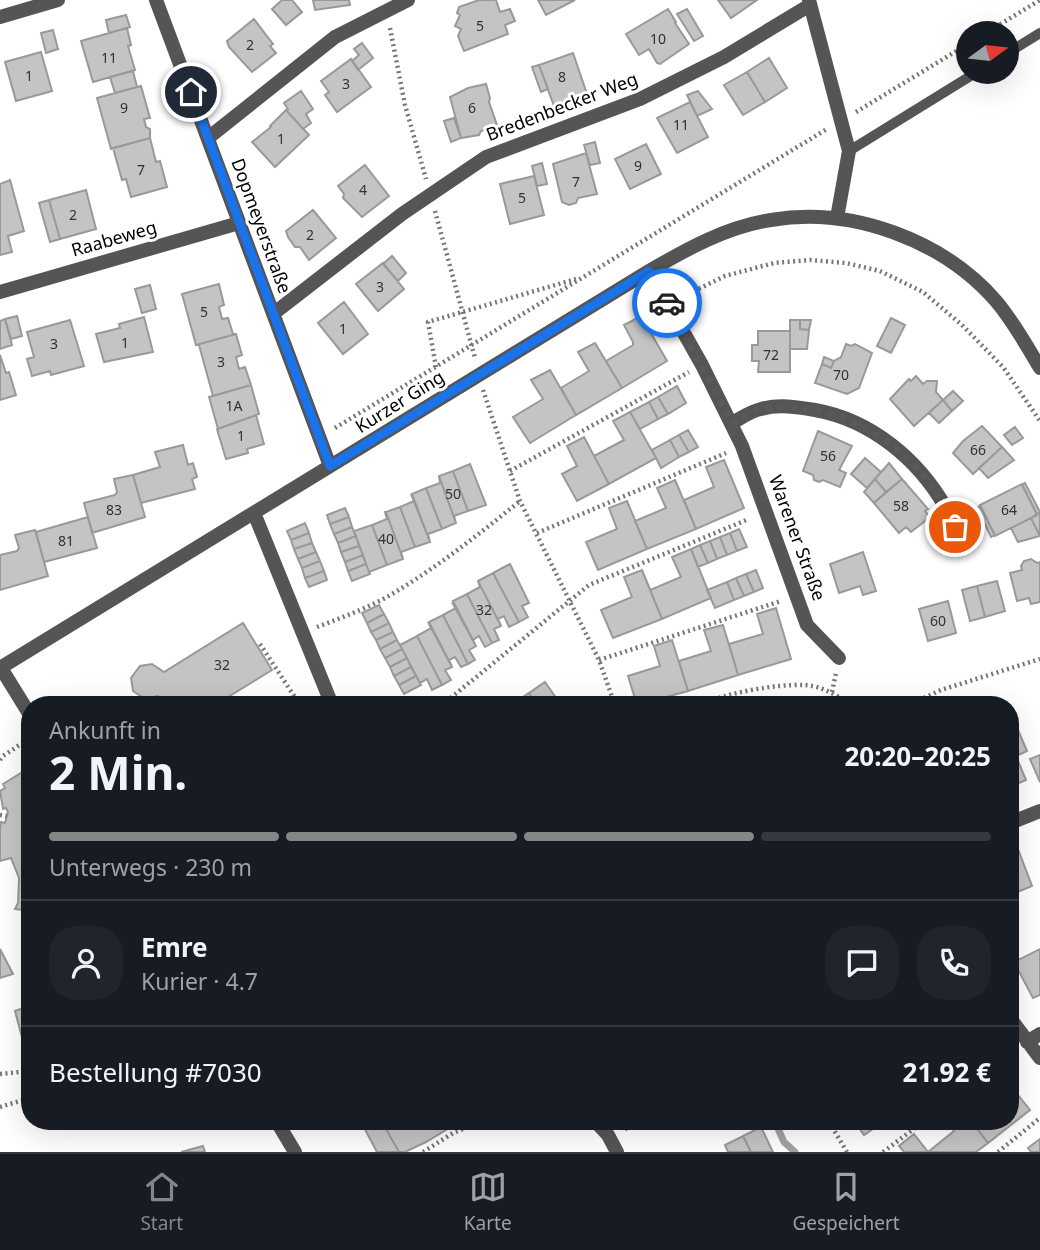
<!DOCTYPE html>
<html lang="de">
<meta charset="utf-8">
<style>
:root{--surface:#171b24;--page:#20242c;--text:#f1f3f6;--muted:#9ea1a6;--line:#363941;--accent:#858687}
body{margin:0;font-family:"Noto Sans",sans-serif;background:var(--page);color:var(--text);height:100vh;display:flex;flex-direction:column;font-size:26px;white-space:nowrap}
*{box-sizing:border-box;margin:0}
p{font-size:23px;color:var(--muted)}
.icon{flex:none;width:38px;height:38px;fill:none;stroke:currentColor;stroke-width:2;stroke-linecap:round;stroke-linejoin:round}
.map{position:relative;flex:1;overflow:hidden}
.panel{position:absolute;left:21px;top:696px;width:998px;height:434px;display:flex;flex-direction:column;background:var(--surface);border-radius:28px;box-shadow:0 7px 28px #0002}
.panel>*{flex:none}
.needle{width:46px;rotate:75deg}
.buttons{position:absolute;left:956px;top:21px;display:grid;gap:14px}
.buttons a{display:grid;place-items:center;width:63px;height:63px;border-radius:50%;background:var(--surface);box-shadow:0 7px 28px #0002;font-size:35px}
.pin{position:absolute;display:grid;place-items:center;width:60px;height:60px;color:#fff;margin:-30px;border:4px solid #fff;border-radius:50%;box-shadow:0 2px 7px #0007}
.courier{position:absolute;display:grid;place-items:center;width:70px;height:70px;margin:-35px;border:5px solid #1a73e8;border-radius:50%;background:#fff;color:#222;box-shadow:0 2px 9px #0007}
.overview em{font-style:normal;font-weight:700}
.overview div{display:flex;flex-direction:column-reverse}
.overview{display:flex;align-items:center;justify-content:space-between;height:119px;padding:0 28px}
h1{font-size:46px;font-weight:700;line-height:52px}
.bar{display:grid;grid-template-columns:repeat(4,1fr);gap:10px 7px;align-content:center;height:84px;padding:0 28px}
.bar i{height:9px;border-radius:5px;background:var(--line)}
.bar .selected{background:var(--accent)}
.bar p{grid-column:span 4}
.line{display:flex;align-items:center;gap:18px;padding:0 28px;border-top:2px solid var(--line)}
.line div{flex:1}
.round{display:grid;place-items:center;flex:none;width:74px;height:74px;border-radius:28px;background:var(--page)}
.menu{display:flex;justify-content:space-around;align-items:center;height:98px;border-top:2px solid var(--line);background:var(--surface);font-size:19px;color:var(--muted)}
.menu a{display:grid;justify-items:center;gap:4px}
.menu .selected{color:var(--accent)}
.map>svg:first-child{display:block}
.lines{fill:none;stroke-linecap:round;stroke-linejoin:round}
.stream{stroke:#a3a3a3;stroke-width:7}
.building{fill:#c4c4c4;stroke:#999;stroke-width:2}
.path{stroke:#777;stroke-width:4.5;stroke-dasharray:2 3.5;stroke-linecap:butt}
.lane{stroke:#555;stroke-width:10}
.street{stroke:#555;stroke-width:14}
.done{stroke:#595959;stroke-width:7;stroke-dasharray:0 12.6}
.route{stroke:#1a73e8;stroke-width:9}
.labels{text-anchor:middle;stroke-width:6;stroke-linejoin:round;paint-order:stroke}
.number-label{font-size:14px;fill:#313131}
.street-label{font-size:18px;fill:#000;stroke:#fff}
</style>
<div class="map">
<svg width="1040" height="1152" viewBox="0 0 1040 1152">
<rect width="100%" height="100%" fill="#fff"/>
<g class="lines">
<path class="stream" d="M775,1122l9,20 11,10"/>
</g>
<path class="building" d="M282,0h10l10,12 -16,13 -14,-16z
M313,0h36l1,5 -35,5z
M479,0h17l4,12 10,-3 5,12 -10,4 3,9 -44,17 -6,-15 3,-7 -6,-3 5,-11 -3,-2 2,-6z
M538,0h37l-29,15z
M718,0h39l-26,18z
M668,9l8,13 -1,1 14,21 -29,20 -3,-1 -8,-14 -10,6 -13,-21z
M687,9l16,27 -9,5 -17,-27z
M126,15l4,12 -21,6 -3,-13z
M254,19l19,25 -3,2 6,7 -24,19 -23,-25 -2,-6z
M127,28l4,17 -3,1 7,24 -42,12 -12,-41z
M53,30l5,19 -12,4 -5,-20z
M362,43l11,15 -15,12 -6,-9 7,-6 -5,-6z
M41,52l11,39 -36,10 -11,-39z
M573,53l14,41 -33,12 -15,-41z
M769,58l18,30 -22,14 -18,-30z
M351,59l20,28 -34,25 -12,-17 4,-3 -8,-11z
M539,65l9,24 -7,3 -9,-25z
M133,71l4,16 -22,6 -5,-16z
M747,72l18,30 -22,13 -19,-30z
M486,84l4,14 -1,4 8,23 -16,6 -2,4 -18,3 -11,-41 18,-9z
M141,86l9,32 -6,1 2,8 4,2v9l-39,11 -14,-51z
M301,91l12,18 -7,5 5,9 -8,6 -17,-19 2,-1 -4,-6z
M698,91l14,18 -15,7 -10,-21z
M690,102l18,35 -31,16 -20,-35z
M286,110l23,25 -34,32 -23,-25 19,-15 -1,-1z
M454,118l7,20 -10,4 -7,-21z
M150,138l6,24 4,-1 7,26 -36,10 -5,-18 -4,1 -9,-32z
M595,142l5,21 -10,2 -6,-20z
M646,144l15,30 -31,15 -15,-30z
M586,153l11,41 -19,4 -2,5 -7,2 -7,-3 -9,-38z
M542,163l5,21 -10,2 -5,-20z
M365,165l24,31 -27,21 -19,-19 1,-4 -6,-8z
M534,176l10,39 -34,9 -10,-40z
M10,180l14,51 -16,5 4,16 -12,3v-71z
M86,190l10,39 -36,10 -11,-39z
M49,200l11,39 -10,3 -11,-39z
M313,210l23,28 -27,22 -9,-13h-5l-7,-10 -2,-6z
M392,256l14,17 -8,8 -15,-17z
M383,263l21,26 -26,22 -22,-27z
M219,284l5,21 -5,2 3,12 6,-1 5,16h3l-40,11 -14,-51z
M150,285l6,24 -14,4 -7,-24z
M344,302l24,32 -25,20 -25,-31z
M17,316l5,20 -11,3 -6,-20z
M641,316l26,45 -45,27 -16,-27 27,-16v-3l-9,-17z
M144,317l9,35 -49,10 -8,-28 24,-6 -1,-4z
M891,318l14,7 -14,28 -14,-7z
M5,319l7,26 -12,4v-28z
M70,320l14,46 -33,9 -1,-4 -18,5 -5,-17 7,-2 -7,-25z
M790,320h10v9l9,1 -2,19h-17z
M800,320h11l-2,10 -9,-1z
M758,331h32v41h-32l1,-11h-7v-16h6z
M236,334l6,21 -6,2 3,12 6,-2 6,18 -38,11 -14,-51h-3z
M595,343l27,45 -46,27 -15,-27 28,-17 -11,-19z
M846,344l5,2 4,-2 17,9 -13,35 -12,6 -32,-11 7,-19 9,4 3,-7 7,-4z
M0,355l6,18 3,-1 7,23 -16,5z
M824,357l10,4 -3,7 -9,-4z
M550,370l26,45 -46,28 -17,-26 30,-18 -12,-19z
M916,376l7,8 4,-3h10l-1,11 7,8 -29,26 -24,-27 19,-20 2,2z
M251,385l8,29 -41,15 -9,-32z
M677,386l9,17 -18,11 -10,-17z
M953,391l10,10 -11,10 -9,-11z
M658,397l10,17 -10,5 -9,-17z
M943,400l9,11 -13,12 -10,-10z
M649,402l9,17 -18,10 -10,-17z
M630,412l26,46 -47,26 -15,-28 30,-16 -11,-19z
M256,415l8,29 -17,5 1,4 -22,6 -9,-30z
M982,426l20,21 -29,27 -20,-21 10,-12z
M1015,427l8,11 -11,7 -8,-10z
M688,430l10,17 -9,5 -10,-17z
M818,431l34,15 -13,24 7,3 -6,14 -17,-7 -4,2 -5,-2 -1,-5 -10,-4z
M679,435l10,17 -10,5 -9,-17z
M584,437l25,47 -32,17 -15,-27 15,-8 -10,-20z
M670,440l9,17 -18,11 -9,-18z
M183,445l5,20 5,-2 4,14 -5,2 3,10 -54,14 -8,-28 27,-8 -5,-15z
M1002,447l12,13 -26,18 -9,-10z
M865,458l16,14 -14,16 -16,-14z
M724,460l20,48 -48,21 -12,-29 30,-13 -8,-20z
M889,463l13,16 -16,13 -11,-13z
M470,464l16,41 -18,6 -15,-40z
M453,471l15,40 -14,5 2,7 -17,-47z
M133,475l12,42 -53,16 -8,-30 31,-8 2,-3 -3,-13z
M439,476l17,47 -14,6 -16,-41 14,-5z
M875,479l11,13 -12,11 -10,-11z
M902,479l26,30 -3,2 5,6 -19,15 -5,-5 -7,6 -25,-30z
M675,480l21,49 -49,20 -12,-28 31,-13 -9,-20z
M1025,483l15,29 -3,2 -15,-29z
M1022,484l15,31 -42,21 -15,-31z
M426,488l16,41 -14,5 2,8 -18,-48z
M411,494l19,48 -15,5 -15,-40 14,-6z
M627,501l20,48 -49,21 -12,-28 31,-13 -8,-21z
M980,506l15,29 -4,2 -14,-29z
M400,507l15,40 -14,5 2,7 -17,-47z
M345,508l4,9 -19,7 -3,-9z
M385,512h1l17,47 -16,6 -15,-40 15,-6z
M1040,512v24l-9,-18z
M88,517l9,31 -53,14 -8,-30z
M349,517l3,10 -18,7 -4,-10z
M1031,518l9,18 -22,6 -7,-14z
M305,523l4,10 -18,7 -4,-9z
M372,525l15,40 -18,7 -15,-41z
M352,527l4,9 -18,7 -4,-9z
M739,529l8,18 -10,4 -7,-18z
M35,530l13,46 -48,14v-35l17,-4 2,-3 -4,-13z
M309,533l3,10 -18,6 -3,-9z
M730,533l7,18 -10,4 -7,-18z
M356,536l3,10 -18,6 -3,-9z
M720,537l7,18 -10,4 -7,-18z
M710,541l7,18 -9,4 -8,-18z
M312,543l4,9 -18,7 -4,-10z
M700,545l8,18 -10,4 -7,-18z
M359,546l4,9 -18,7 -4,-10z
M691,549l20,49 -49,21 -12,-29 31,-13 -9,-20z
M316,552l4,9 -18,7 -4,-9z
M863,552l13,39 -13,4 -3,-9 -21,7 -9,-29z
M363,555l3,9 -18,7 -3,-9z
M1031,559l6,4 3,-1v40l-9,2 -2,-6 -12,3 -7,-28 12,-3 -1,-4 3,-5z
M320,561l4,10 -19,7 -3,-10z
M366,564l4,10 -18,7 -4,-10z
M510,564l19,39 -7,3 6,11 -9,5 -26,-49z
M642,570l20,49 -49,19 -12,-28 31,-13 -8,-20z
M756,570l7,18 -9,4 -8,-18z
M324,571l3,9 -18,7 -4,-9z
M493,573l26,49 -10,5 -5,-11 -6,3 3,7 -23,-45z
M746,574l8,18 -10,4 -8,-18z
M736,578l8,18 -10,4 -7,-18z
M478,581l23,45 -7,3 5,11 -7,3 -25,-49 13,-7z
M997,581l8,30 -20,6 -8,-31z
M727,582l7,18 -19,8 -8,-18z
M977,586l8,31 -15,4 -8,-31z
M467,594l25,49 -7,4 -6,-11 -6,4 3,6 -23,-45z
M948,601l8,32 -28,8 -9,-32z
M452,602l24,44 -7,4 6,10 -7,4 -25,-49 13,-7z
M379,605l5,9 -17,9 -5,-10z
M776,608l15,51 -53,16 -9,-31 34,-10 -6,-20z
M384,614l5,9 -18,9 -4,-9z
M443,615l25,49 -7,3 -6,-10 -6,3 3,7 -23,-45z
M428,622l24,45 -7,3 6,10 -9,5 -25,-49 14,-8z
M243,623l29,47 -57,35h-52l-5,-9 -13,3 -12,-8 -2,-13 9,-12 12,-2 12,8z
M389,623l4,9 -17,8 -5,-8z
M723,625l15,50 -50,16 -9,-30 32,-10 -7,-21z
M393,632l4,8 -17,9 -4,-9z
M417,636l25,49 -10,5 -5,-11 -7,4 -20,-38z
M397,640l5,9 -17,9 -5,-9z
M672,640l16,51 -51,14 -9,-29 32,-10 -6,-20z
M402,649l5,9 -17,9 -5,-9z
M407,658l4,9 -17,9 -4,-9z
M411,667l5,9 -17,9 -5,-9z
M416,676l5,9 -17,9 -5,-9z
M545,682l16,23h-24l-8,-12z
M529,693l8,12 -24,-1z
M1018,730l9,21 -11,5 10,24 -16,7v-53z
M1040,755v27l-10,-23z
M29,768l1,2v141l-15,-2 3,-6 1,-25 -8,-20 -11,3v-33l1,-6 4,1 3,-11 -2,-4 -3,1 -3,-18 5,-3 -2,-4z
M1018,849l14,37 -22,9v-43z
M0,949l13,25 -13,4z
M1040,949v46l-7,3 -19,-36z
M30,1006v58h-1l-14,-53z
M1010,1085l20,25 -42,33 -16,-21h38z
M361,1122h21l17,30h-22z
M382,1122l2,1 75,-1 -33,20 -21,10h-6z
M855,1122h28l-19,13z
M947,1122h25l16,21 -12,9h-48l26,-21z
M761,1127l12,25h-22l-8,-16z
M914,1134l14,18h-24l-5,-6z
M743,1136l8,16h-23l-3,-7z
M1040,1139v13h-9l-3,-4z
M203,1146l2,6h-24z"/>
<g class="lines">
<path class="path" d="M390,28l15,77 21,74
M986,33l54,-33
M856,112l112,-68
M435,211l40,147
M684,296l41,-20 49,-13 36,-3 36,3 34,8 43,21 39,33 41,42 37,54
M436,367l-8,-45 148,-43
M483,390l37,111 79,159 16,45
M335,428l492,-299
M510,471l179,-99
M537,533l189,-80
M317,627c24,-9 48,-18 70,-30 48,-28 91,-62 133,-96
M260,644l40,61
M599,660l182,-59
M832,692l4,-19
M849,704l10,1
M162,705h1
M442,705l147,-120 160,-66
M698,705c30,-12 75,-21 107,-20 16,1 33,10 44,20
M909,705l32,-15 99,-31
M0,760l3,-4 24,-16
M0,815l7,1
M0,1074l30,-3
M0,1107l30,-9
M829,1122l18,30
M625,1129l22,-7
M423,1152l30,-19 27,-11
M883,1152l40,-30
M998,1152l42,-34"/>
<path class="lane" d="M1006,54l34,-21
M849,151l128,-79"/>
<path class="street" d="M156,0l174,466
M809,0l40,151 -12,67
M0,17l58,-17
M208,138l127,-101 73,-37
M649,271l53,94 40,81 65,179 32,33
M0,292l239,-69
M273,314l129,-100 84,-57 154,-58 84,-42 86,-52
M732,423c9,-5 19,-12 29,-14 18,-5 36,-2 54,1 56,10 103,49 131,98 7,12 12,26 18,39
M254,513l78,192
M0,668l649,-397c38,-22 77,-44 122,-51 80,-14 172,20 225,81 17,20 31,45 44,67
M1,668l29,47
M1010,823l30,-12
M1010,1018l30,40
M1027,1042l13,-8
M277,1122l18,30
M596,1122l12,13 9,17"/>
</g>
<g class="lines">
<path class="done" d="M667,303l65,120c9,-5 19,-12 29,-14 16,-4 33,-2 49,0 68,13 116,56 145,118"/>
<path class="route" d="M191,92l139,374 319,-195 18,32"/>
</g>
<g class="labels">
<g class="number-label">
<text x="480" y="31">5</text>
<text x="658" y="44">10</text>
<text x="250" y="50">2</text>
<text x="109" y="63">11</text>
<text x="29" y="81">1</text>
<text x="562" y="82">8</text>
<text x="346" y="89">3</text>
<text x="124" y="113">9</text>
<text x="472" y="113">6</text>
<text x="681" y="130">11</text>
<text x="281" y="144">1</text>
<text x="638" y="171">9</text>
<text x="141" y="175">7</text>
<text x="576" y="187">7</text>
<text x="363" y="195">4</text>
<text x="522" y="203">5</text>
<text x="73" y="220">2</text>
<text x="310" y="240">2</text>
<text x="380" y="292">3</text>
<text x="204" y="317">5</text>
<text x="343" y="334">1</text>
<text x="125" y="348">1</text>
<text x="54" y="349">3</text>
<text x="771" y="360">72</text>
<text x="221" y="367">3</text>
<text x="841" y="380">70</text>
<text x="234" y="411">1A</text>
<text x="241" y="441">1</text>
<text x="978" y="455">66</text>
<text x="828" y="461">56</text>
<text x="453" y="499">50</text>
<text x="901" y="511">58</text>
<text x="114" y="515">83</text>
<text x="1009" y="515">64</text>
<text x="386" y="544">40</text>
<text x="66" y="546">81</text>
<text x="484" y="615">32</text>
<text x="938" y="626">60</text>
<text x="222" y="670">32</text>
</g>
<g class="street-label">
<text transform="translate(562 107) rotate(-21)" y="6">Bredenbecker Weg</text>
<text transform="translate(261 226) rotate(70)" y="6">Dopmeyerstraße</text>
<text transform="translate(114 239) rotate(-16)" y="6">Raabeweg</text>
<text transform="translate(400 402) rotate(-32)" y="6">Kurzer Ging</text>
<text transform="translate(797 538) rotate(70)" y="6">Warener Straße</text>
</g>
</g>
</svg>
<div class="buttons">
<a><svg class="needle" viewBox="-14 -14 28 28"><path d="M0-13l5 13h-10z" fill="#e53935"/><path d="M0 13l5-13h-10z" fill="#9ea1a6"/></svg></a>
</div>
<div class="pin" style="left:955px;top:527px;background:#ea580c"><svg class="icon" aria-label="bag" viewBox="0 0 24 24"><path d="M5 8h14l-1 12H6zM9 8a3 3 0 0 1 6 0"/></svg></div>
<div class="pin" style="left:191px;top:92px;background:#1f2937"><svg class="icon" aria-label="home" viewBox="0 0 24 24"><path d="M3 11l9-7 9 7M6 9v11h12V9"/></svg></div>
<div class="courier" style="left:667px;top:303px"><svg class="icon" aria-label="car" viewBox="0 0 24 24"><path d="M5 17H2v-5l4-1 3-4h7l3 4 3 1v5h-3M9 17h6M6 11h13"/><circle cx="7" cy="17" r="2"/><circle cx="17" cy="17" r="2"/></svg></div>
<section class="panel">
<div class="overview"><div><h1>2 Min.</h1><p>Ankunft in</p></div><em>20:20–20:25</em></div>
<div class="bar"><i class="selected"></i><i class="selected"></i><i class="selected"></i><i></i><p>Unterwegs · 230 m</p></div>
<div class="line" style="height:126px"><a class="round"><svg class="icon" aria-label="person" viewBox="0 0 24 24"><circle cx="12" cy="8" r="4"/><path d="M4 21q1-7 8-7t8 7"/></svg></a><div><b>Emre</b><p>Kurier · 4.7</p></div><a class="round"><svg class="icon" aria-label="chat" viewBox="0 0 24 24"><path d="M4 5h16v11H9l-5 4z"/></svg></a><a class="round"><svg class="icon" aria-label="phone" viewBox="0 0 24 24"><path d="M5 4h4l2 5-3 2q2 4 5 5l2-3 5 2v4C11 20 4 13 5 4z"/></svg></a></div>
<div class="line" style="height:91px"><div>Bestellung #7030</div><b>21.92 €</b></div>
</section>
</div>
<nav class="menu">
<a class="selected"><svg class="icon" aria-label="home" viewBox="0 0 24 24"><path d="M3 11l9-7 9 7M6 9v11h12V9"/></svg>Start</a>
<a><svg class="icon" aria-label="map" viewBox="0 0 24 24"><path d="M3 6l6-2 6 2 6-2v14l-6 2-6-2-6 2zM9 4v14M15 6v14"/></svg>Karte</a>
<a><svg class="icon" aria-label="saved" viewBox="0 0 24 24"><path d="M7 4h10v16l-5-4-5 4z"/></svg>Gespeichert</a>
</nav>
